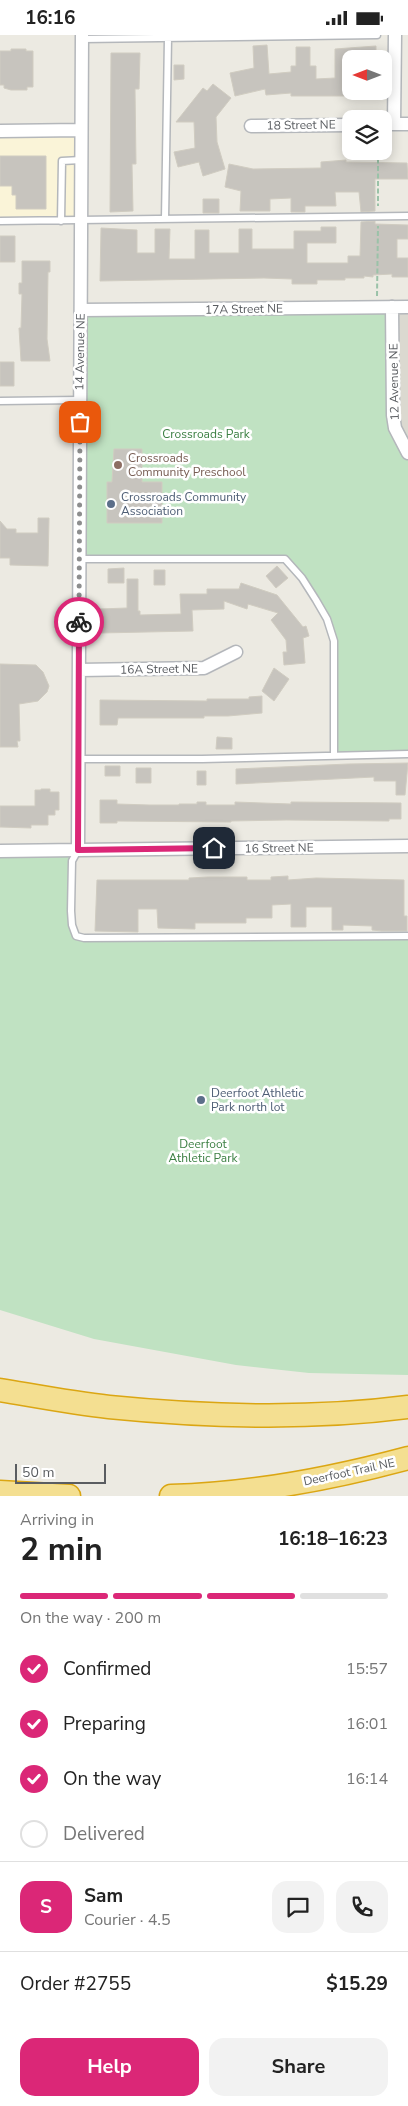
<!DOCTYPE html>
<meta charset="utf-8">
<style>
:root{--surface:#fff;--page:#f2f2f2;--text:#222;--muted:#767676;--line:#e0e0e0;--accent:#db2777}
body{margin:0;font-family:"Nunito Sans",sans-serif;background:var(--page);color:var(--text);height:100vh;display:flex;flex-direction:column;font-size:19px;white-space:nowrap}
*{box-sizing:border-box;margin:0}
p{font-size:16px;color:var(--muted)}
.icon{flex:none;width:28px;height:28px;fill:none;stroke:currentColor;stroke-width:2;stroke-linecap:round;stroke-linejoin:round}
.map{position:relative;height:1461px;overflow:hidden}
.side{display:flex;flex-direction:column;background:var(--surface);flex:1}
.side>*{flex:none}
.needle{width:32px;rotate:270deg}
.fabs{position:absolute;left:342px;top:15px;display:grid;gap:10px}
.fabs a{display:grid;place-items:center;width:50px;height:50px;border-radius:10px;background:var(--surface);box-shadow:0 2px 12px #0003;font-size:25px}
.scale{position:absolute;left:15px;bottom:12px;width:91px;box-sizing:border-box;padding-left:5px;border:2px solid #5a5d61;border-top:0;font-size:14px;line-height:18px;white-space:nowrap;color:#5a5d61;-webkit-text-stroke:4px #fff;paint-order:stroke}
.pin{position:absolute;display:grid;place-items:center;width:42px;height:42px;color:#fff;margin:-21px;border-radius:10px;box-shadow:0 2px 8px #0006}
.courier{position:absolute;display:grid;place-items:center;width:50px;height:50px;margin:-25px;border:4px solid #db2777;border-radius:50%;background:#fff;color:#222;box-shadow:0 1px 6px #0007}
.overview em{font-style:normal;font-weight:700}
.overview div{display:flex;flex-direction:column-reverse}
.overview{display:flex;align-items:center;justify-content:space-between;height:85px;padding:0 20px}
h1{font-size:32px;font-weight:700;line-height:38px}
.bar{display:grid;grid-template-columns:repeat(4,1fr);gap:8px 5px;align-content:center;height:60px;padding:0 20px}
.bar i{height:6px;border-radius:4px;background:var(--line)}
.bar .active{background:var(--accent)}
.bar p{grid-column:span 4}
.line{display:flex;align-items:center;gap:12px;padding:0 20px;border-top:1px solid var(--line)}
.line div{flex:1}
.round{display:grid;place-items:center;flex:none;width:52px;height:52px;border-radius:15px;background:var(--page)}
ol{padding:0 20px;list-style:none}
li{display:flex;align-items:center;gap:15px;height:55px}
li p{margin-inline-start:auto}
li .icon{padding:5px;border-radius:50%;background:var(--accent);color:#fff;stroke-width:4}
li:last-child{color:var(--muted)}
li i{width:28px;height:28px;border:2px solid var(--line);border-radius:50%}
.primary-button{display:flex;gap:10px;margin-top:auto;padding:10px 20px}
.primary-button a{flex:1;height:58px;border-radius:15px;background:var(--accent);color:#fff;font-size:20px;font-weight:700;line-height:58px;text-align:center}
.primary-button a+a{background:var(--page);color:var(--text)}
.status{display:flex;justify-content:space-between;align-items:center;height:35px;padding:0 25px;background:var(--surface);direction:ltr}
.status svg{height:14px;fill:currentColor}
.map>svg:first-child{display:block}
.commercial{fill:#faf4d8}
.education{fill:#dbd9d0}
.green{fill:#c0e2c2}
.building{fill:#c7c4be;stroke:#d0ccc1}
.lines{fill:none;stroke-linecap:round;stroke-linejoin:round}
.service-casing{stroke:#b4b7bb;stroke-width:9}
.minor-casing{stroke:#b4b7bb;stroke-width:15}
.motorway-casing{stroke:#dba613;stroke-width:25}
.path{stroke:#9ac2a8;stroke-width:2;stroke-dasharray:5 2.5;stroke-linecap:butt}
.service{stroke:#fff;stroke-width:6}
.minor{stroke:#fff;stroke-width:12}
.motorway{stroke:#f4df91;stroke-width:22}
.done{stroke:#8d8e8e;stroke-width:5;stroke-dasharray:0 9}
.route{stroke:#db2777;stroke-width:6}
.education-dot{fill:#8d6e63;stroke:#fff;stroke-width:2}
.service-dot{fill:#5c6f8a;stroke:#fff;stroke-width:2}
.labels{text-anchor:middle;stroke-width:5;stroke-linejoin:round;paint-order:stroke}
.street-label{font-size:12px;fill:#5a5d61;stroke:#fff}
.park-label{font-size:12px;fill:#3b7f42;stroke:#fff}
.education-label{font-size:12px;fill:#785e54;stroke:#fff;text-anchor:start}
.service-label{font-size:12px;fill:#4e5e75;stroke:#fff;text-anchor:start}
</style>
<div class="status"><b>16:16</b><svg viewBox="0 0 49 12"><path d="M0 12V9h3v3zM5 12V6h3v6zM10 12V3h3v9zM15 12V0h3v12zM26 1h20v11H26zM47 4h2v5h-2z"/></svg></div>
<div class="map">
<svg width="408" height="1461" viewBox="0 0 408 1461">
<rect width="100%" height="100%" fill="#eceae2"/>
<path class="commercial" d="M0,95h81v91h-81z"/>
<path class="education" d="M392,272h16v146l-13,-25z"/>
<path class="green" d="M392,272l1,94 15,52v301l-74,1v-114l-7,-22 -42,-60h-206l2,-249z
M78,815c-13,24 -7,59 -2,86h332v439l-99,-2 -73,-8 -142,-26 -94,-29v-459z"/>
<path class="building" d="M267,10l2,29 22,-2v-6h5v-19h14v19h6v13l19,-1v-29l41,-3v13h-25v37h-60v-3l-25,2 -1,-6 -30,7 -5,-23 24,-5 -1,-22z
M11,14h15v2h7v36h-6v3h-16l-7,-2v-3h-4v-34h11z
M111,18h29l-1,36h-4l1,75h-4l1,47 -23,1z
M174,30h10v14l-10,1z
M213,49l18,14 -15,19 1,25 8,27 -22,7 -4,-14 -21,5 -4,-15 21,-4 -1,-26h-18l27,-34 4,3z
M0,121h46v53h-30v-14h-4v-9h-12z
M346,125v2l61,1 1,16h-33v32l-14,1 -2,-20h-24l1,14h-31v6h-14v-14l-21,1v12h-30l1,-20 -16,-4 4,-23 24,5 68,-1v-6z
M203,164h16v14h-16z
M375,186v3l33,1v14h-11v19h11v19h-16v-3l-19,1v2l-9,-1v2h-19v2h-28v4h-25v-5l-28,-1 -164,3 1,-53 36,2v23h18v-24h15l-1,30h26v-29h14v23h30v-24h13v20h42v-18h27v-4h15v16h-29v20h41v-7h12l1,-34z
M0,201h15v26h-15z
M22,226h28v11h-2l-1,67 3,22h-29l-2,-33h2l1,-34h-3v-11h3z
M0,327h14v24h-14z
M114,414h28v33h20v41h-55v-41h5z
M38,483h11l-1,48 -38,-1v-7h-10v-37l7,8h9v4h22z
M277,531l11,12 -12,10 -10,-12z
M124,533v15h-16v-14z
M154,535h11v15h-11z
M127,544h11v32h2v4l41,-1 -1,-20h27v-5h32l2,-6 36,12 26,32 3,-1 3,10 -6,2 2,25 -21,2 -1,-13h4l-1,-12 -15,-20 7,-7 -30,-9 -1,5 -23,-8v8l-32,1 1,21 -93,2v-24l27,-1z
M0,629l36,1 7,7 6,14 -2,6 -9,9 -19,3 1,37h-3l1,6h-18z
M274,633l15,11 -15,22 -12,-10z
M262,661v17l-34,3h-24v2h-86l-1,7h-17v-25l107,1v-2h42v-2z
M217,702l15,1v11h-16z
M408,728l-3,32h-9v-14h-22v-4l-138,7v-15l112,-5z
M105,731h15v10h-15z
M136,733h15v15h-15z
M197,736h9v14h-9z
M41,754h9v3h9v18h-4v5h-7v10h-17v3l-31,-1v-21h35v-16h6z
M100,765h17v4l32,1h30v-1h18v-2h9v3h29v-3l56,2v-2l110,1v16h-12v2l-102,-1 -56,1v1l-114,-1v2h-17z
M288,841v4l28,-2 88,2v36h3v15h-25l-10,-1v-4l-29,-1v5h-11v-23h-26v20h-15v-23l-19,1v13h-26v5h-51v6l-37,-1 -1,-19h-19v23l-43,-1 2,-51h92v-2l19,-1h39v3h24v-3z"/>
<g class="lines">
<defs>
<path id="service" d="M82,4l295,-4
M165,184l3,-181
M0,186l408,-5
M61,186l1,-60 19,-1
M0,366l80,-1
M79,524h206l17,19 14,22 11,19 7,22v114
M79,724h123l206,-5
M78,815l-6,11 -1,50 1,14 4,11 8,2 324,-2"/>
<path id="minor" d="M384,89h24
M394,89l1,-89
M251,91l100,-1
M0,96l81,-1
M392,272l1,108 2,13 13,25
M81,275l327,-3
M79,635l125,-2 32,-16
M78,815l4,-815
M0,816l408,-5"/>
<path id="motorway" d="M0,1355c36,6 72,13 109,17 100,10 200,13 299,0
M0,1457l69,4
M171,1461c81,-2 159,-17 237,-38"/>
</defs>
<use href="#service" class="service-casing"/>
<use href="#minor" class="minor-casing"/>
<use href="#motorway" class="motorway-casing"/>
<path class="path" d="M378,116v55
M377,261l1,-70"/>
<use href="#service" class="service"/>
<use href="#minor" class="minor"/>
<use href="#motorway" class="motorway"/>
</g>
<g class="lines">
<path class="done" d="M79,587l1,-200"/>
<path class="route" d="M79,587l-1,228 136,-2"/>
</g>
<circle class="education-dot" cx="118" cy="430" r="5"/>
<g class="service-dot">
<circle cx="111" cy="469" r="5"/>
<circle cx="201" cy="1065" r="5"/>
</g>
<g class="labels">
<g class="street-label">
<text transform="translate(301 90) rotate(-1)" y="4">18 Street NE</text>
<text transform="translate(244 274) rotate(-1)" y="4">17A Street NE</text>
<text transform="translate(80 317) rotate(-89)" y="4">14 Avenue NE</text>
<text transform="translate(394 347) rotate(-91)" y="4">12 Avenue NE</text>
<text transform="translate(159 634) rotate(-1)" y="4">16A Street NE</text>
<text transform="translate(279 813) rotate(-1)" y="4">16 Street NE</text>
<text transform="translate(349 1437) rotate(-12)" y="4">Deerfoot Trail NE</text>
</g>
<g class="park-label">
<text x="206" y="403">Crossroads Park</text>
<text x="203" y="1113">Deerfoot<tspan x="203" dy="14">Athletic Park</tspan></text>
</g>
<g class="education-label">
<text x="128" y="427">Crossroads<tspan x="128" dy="14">Community Preschool</tspan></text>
</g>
<g class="service-label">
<text x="121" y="466">Crossroads Community<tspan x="121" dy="14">Association</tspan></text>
<text x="211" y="1062">Deerfoot Athletic<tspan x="211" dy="14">Park north lot</tspan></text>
</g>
</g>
</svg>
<div class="fabs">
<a><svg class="needle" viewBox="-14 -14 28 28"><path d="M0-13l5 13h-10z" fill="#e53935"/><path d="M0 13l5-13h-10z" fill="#767676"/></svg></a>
<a><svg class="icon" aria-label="layers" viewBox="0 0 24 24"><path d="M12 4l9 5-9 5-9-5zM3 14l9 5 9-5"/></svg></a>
</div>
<div class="scale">50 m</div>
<div class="pin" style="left:80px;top:387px;background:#ea580c"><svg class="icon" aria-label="bag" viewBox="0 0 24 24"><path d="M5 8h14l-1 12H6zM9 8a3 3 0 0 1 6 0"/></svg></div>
<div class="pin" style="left:214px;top:813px;background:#1f2937"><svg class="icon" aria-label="home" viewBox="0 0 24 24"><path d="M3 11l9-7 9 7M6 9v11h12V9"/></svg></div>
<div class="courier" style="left:79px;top:587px"><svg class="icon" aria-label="bike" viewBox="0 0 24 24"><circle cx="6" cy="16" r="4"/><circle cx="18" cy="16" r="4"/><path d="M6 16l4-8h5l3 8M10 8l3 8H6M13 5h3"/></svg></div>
</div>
<section class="side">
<div class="overview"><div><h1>2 min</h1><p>Arriving in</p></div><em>16:18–16:23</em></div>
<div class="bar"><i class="active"></i><i class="active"></i><i class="active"></i><i></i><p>On the way · 200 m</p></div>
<ol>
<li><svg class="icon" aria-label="check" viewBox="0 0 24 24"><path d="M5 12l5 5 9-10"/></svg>Confirmed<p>15:57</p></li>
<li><svg class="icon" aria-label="check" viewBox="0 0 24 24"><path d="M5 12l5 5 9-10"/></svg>Preparing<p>16:01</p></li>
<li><svg class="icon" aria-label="check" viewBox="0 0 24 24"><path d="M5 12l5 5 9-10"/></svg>On the way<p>16:14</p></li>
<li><i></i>Delivered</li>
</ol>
<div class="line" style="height:90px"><b class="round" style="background:var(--accent);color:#fff">S</b><div><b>Sam</b><p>Courier · 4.5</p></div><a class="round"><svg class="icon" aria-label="chat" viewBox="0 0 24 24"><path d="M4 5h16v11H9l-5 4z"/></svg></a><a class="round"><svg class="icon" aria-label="phone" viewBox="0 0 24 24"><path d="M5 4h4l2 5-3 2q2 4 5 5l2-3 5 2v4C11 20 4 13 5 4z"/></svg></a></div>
<div class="line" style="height:65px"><div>Order #2755</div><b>$15.29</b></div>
<div class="primary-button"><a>Help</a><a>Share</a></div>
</section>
